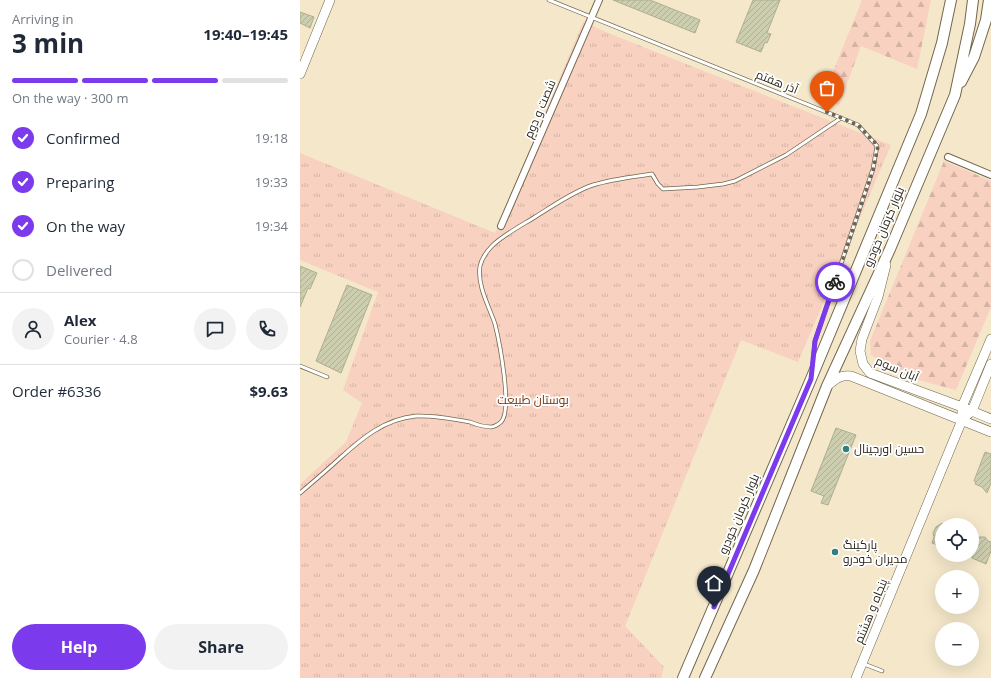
<!DOCTYPE html>
<meta charset="utf-8">
<style>
:root{--surface:#fff;--page:#f2f2f3;--text:#1f2937;--muted:#747a83;--line:#e0e1e3;--accent:#7c3aed}
body{margin:0;font-family:"Open Sans",Cairo,sans-serif;background:var(--page);color:var(--text);height:100vh;display:flex;flex-direction:column;font-size:15px;white-space:nowrap}
*{box-sizing:border-box;margin:0}
p{font-size:13px;color:var(--muted)}
.icon{flex:none;width:22px;height:22px;fill:none;stroke:currentColor;stroke-width:2;stroke-linecap:round;stroke-linejoin:round}
.map{position:relative;flex:1;overflow:hidden}
.details{display:flex;flex-direction:column;background:var(--surface);width:300px}
.details>*{flex:none}
.buttons{position:absolute;left:635px;top:518px;display:grid;gap:8px}
.buttons a{display:grid;place-items:center;width:44px;height:44px;border-radius:50%;background:var(--surface);box-shadow:0 4px 16px #0002;font-size:20px}
.pin{position:absolute;display:grid;place-items:center;width:34px;height:34px;color:#fff;margin:-41px -17px;border-radius:50% 50% 50% 0;rotate:-45deg;box-shadow:0 0 4px #0007}
.pin .icon{rotate:45deg}
.courier{position:absolute;display:grid;place-items:center;width:40px;height:40px;margin:-20px;border:3px solid #7c3aed;border-radius:50%;background:#fff;color:#222;box-shadow:0 1px 5px #0007}
.headline em{font-style:normal;font-weight:700}
.headline div{display:flex;flex-direction:column-reverse}
.headline{display:flex;align-items:center;justify-content:space-between;height:68px;padding:0 12px}
h1{font-size:26px;font-weight:700;line-height:30px}
.bar{display:grid;grid-template-columns:repeat(4,1fr);gap:6px 4px;align-content:center;height:48px;padding:0 12px}
.bar i{height:5px;border-radius:3px;background:var(--line)}
.bar .on{background:var(--accent)}
.bar p{grid-column:span 4}
.line{display:flex;align-items:center;gap:10px;padding:0 12px;border-top:1px solid var(--line)}
.line div{flex:1}
.round{display:grid;place-items:center;flex:none;width:42px;height:42px;border-radius:21px;background:var(--page)}
ol{padding:0 12px;list-style:none}
li{display:flex;align-items:center;gap:12px;height:44px}
li p{margin-inline-start:auto}
li .icon{padding:4px;border-radius:50%;background:var(--accent);color:#fff;stroke-width:4}
li:last-child{color:var(--muted)}
li i{width:22px;height:22px;border:2px solid var(--line);border-radius:50%}
.action{display:flex;gap:8px;margin-top:auto;padding:8px 12px}
.action a{flex:1;height:46px;border-radius:24px;background:var(--accent);color:#fff;font-size:16px;font-weight:700;line-height:46px;text-align:center}
.action a+a{background:var(--page);color:var(--text)}
main{display:flex;flex:1;min-height:0}
.map>svg:first-child{display:block}
.grass{fill:url(#grass-tufts)}
.forest{fill:url(#forest-firs)}
.building{fill:url(#building-hatch);stroke:#adae91}
.lines{fill:none;stroke-linecap:round;stroke-linejoin:round}
.lane-casing{stroke:#72674d;stroke-width:4.5}
.street-casing{stroke:#72674d;stroke-width:8}
.secondary-casing{stroke:#72674d;stroke-width:10}
.primary-casing{stroke:#72674d;stroke-width:12}
.lane{stroke:#fff;stroke-width:3}
.street{stroke:#fff;stroke-width:6}
.secondary{stroke:#fff;stroke-width:9}
.primary{stroke:#fff;stroke-width:10}
.done{stroke:#6c6554;stroke-width:4;stroke-dasharray:0 7.2}
.route{stroke:#7c3aed;stroke-width:5}
.poi-dot{fill:#357e7e;stroke:#fff;stroke-width:1.5}
.labels{text-anchor:middle;stroke-width:3.5;stroke-linejoin:round;paint-order:stroke}
.street-label{font-size:12px;fill:#231f14;stroke:#fff}
.park-label{font-size:12px;fill:#772f05;stroke:#fff}
.poi-label{font-size:12px;fill:#231f14;stroke:#fff;text-anchor:start}
</style>
<main>
<section class="details">
<div class="headline"><div><h1>3 min</h1><p>Arriving in</p></div><em>19:40–19:45</em></div>
<div class="bar"><i class="on"></i><i class="on"></i><i class="on"></i><i></i><p>On the way · 300 m</p></div>
<ol>
<li><svg class="icon" aria-label="check" viewBox="0 0 24 24"><path d="M5 12l5 5 9-10"/></svg>Confirmed<p>19:18</p></li>
<li><svg class="icon" aria-label="check" viewBox="0 0 24 24"><path d="M5 12l5 5 9-10"/></svg>Preparing<p>19:33</p></li>
<li><svg class="icon" aria-label="check" viewBox="0 0 24 24"><path d="M5 12l5 5 9-10"/></svg>On the way<p>19:34</p></li>
<li><i></i>Delivered</li>
</ol>
<div class="line" style="height:72px"><a class="round"><svg class="icon" aria-label="person" viewBox="0 0 24 24"><circle cx="12" cy="8" r="4"/><path d="M4 21q1-7 8-7t8 7"/></svg></a><div><b>Alex</b><p>Courier · 4.8</p></div><a class="round"><svg class="icon" aria-label="chat" viewBox="0 0 24 24"><path d="M4 5h16v11H9l-5 4z"/></svg></a><a class="round"><svg class="icon" aria-label="phone" viewBox="0 0 24 24"><path d="M5 4h4l2 5-3 2q2 4 5 5l2-3 5 2v4C11 20 4 13 5 4z"/></svg></a></div>
<div class="line" style="height:52px"><div>Order #6336</div><b>$9.63</b></div>
<div class="action"><a>Help</a><a>Share</a></div>
</section>
<div class="map">
<svg width="691" height="678" viewBox="0 0 691 678">
<defs>
<pattern id="grass-tufts" width="24" height="20" patternUnits="userSpaceOnUse"><rect width="24" height="20" fill="#f8d1c0"/><path d="M3 7l-1-3M5 7V3M7 7l1-3M15 17l-1-3M17 17v-4M19 17l1-3" fill="none" stroke="#d4b3a4"/></pattern>
<pattern id="forest-firs" width="22" height="20" patternUnits="userSpaceOnUse"><rect width="22" height="20" fill="#f8d1c0"/><path d="M5 1l3.5 6h-7zM16 11l3.5 6h-7z" fill="#d4b3a4"/></pattern>
<pattern id="building-hatch" width="6" height="6" patternUnits="userSpaceOnUse"><rect width="6" height="6" fill="#cdceb0"/><path d="M-1 1l2-2M0 6l6-6M5 7l2-2" fill="none" stroke="#b0b096"/></pattern>
</defs>
<rect width="100%" height="100%" fill="#f4e7ca"/>
<path class="grass" d="M283,22l35,15 273,108 -93,217 -57,-22 -116,286 39,41 -3,11h-361v-194l46,-42 16,-39 -19,-13 35,-98 -78,-32v-107l195,80z"/>
<path class="forest" d="M562,0h69l-14,69 -56,-23 -22,59 -17,-6z
M644,161l47,20v126l-35,83 -49,-13 -36,-22 -1,-14z"/>
<path class="building" d="M313,0h37l50,20 -5,13z
M453,0h27l-13,33 4,1 -4,9 -2,-1 -4,10 -25,-10z
M0,12l14,5 -4,11 -10,-5z
M0,266l17,7 -7,16 -2,-1 -8,19z
M47,285l25,10 -31,78 -25,-12z
M536,428l20,7 -28,70 -7,-2 3,-7 -13,-5z
M685,452l6,2v29l-4,10 -5,-6 -7,-3 1,-2 -2,-1z
M642,523v24l-10,-4 2,-6 -1,-4 3,-6z
M672,535l7,2h6l3,4 3,1v9l-5,13 -14,-6z"/>
<g class="lines">
<defs>
<path id="lane" d="M249,0l292,118 17,7 19,21 -4,23 -58,172 -2,23
M0,366l27,11
M0,493c13,-11 26,-22 39,-34 22,-20 45,-40 77,-43 17,-1 38,3 54,6 5,2 15,5 21,5 3,0 8,-3 10,-5 12,-12 -2,-82 -6,-98 -6,-18 -18,-38 -15,-58 2,-8 6,-14 12,-20 11,-11 30,-21 43,-29 18,-11 37,-25 58,-32 19,-6 39,-8 59,-11l6,10 5,5 35,-2 25,-3 12,-3 51,-26 55,-37
M564,664l18,7"/>
<path id="street" d="M648,157l43,18
M201,226l98,-226"/>
<path id="secondary" d="M0,74l30,-74
M586,265l-8,32 -16,42 -2,12 3,13 7,9 92,34 29,12
M527,386c9,-7 12,-11 24,-10l140,56
M667,415l5,-4 19,-47
M556,678l106,-258v-13l29,-68"/>
<path id="primary" d="M661,82l13,-25 12,-37 3,-20
M383,678l128,-299 110,-265 21,-71 9,-43
M405,678l49,-108 73,-184 63,-137 65,-154 15,-71 3,-24"/>
</defs>
<use href="#lane" class="lane-casing"/>
<use href="#street" class="street-casing"/>
<use href="#secondary" class="secondary-casing"/>
<use href="#primary" class="primary-casing"/>
<use href="#lane" class="lane"/>
<use href="#street" class="street"/>
<use href="#secondary" class="secondary"/>
<use href="#primary" class="primary"/>
</g>
<g class="lines">
<path class="done" d="M527,112l31,13 20,21 -5,24 -38,112"/>
<path class="route" d="M414,607l97,-228 4,-38 20,-59"/>
</g>
<g class="poi-dot">
<circle cx="546" cy="449" r="4"/>
<circle cx="535" cy="552" r="4"/>
</g>
<g class="labels">
<g class="street-label">
<text transform="translate(477 82) rotate(22)" y="4">آذر هفتم</text>
<text transform="translate(240 109) rotate(-67)" y="4">شصت و دوم</text>
<text transform="translate(584 227) rotate(-67)" y="4">بلوار کرمان خودرو</text>
<text transform="translate(597 369) rotate(23)" y="4">آبان سوم</text>
<text transform="translate(439 514) rotate(-67)" y="4">بلوار کرمان خودرو</text>
<text transform="translate(571 611) rotate(-68)" y="4">پنجاه و هشتم</text>
</g>
<g class="park-label">
<text x="233" y="404">بوستان طبیعت</text>
</g>
<g class="poi-label">
<text x="554" y="453">حسین اورجینال</text>
<text x="543" y="549">پارکینگ<tspan x="543" dy="14">مدیران خودرو</tspan></text>
</g>
</g>
</svg>
<div class="buttons">
<a><svg class="icon" aria-label="locate" viewBox="0 0 24 24"><circle cx="12" cy="12" r="6"/><path d="M12 2v4M12 18v4M2 12h4M18 12h4"/></svg></a>
<a>+</a>
<a>−</a>
</div>
<div class="pin" style="left:527px;top:112px;background:#ea580c"><svg class="icon" aria-label="bag" viewBox="0 0 24 24"><path d="M5 8h14l-1 12H6zM9 8a3 3 0 0 1 6 0"/></svg></div>
<div class="pin" style="left:414px;top:607px;background:#1f2937"><svg class="icon" aria-label="home" viewBox="0 0 24 24"><path d="M3 11l9-7 9 7M6 9v11h12V9"/></svg></div>
<div class="courier" style="left:535px;top:282px"><svg class="icon" aria-label="bike" viewBox="0 0 24 24"><circle cx="6" cy="16" r="4"/><circle cx="18" cy="16" r="4"/><path d="M6 16l4-8h5l3 8M10 8l3 8H6M13 5h3"/></svg></div>
</div>
</main>
